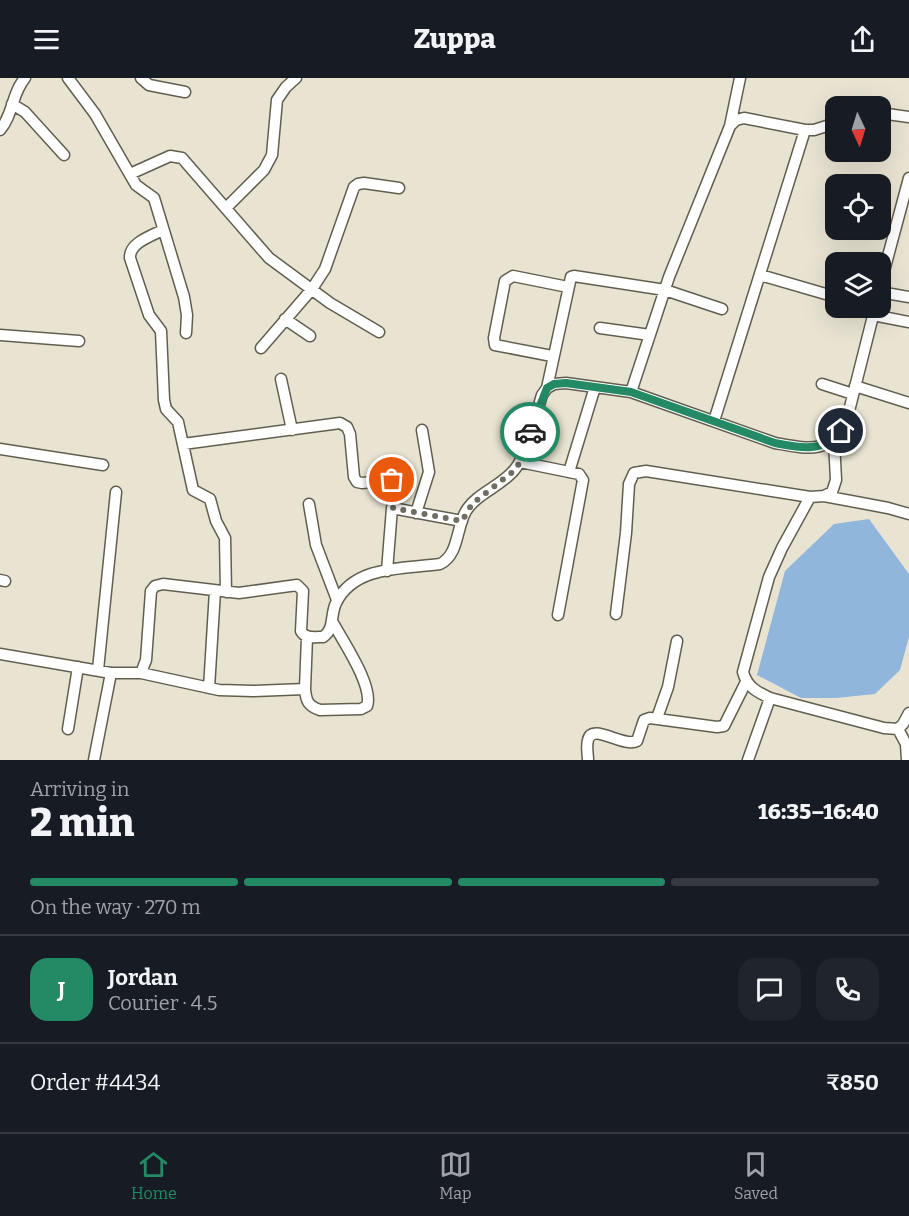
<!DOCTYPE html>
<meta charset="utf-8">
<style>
:root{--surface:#171b24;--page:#20242c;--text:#f1f3f6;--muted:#9ea1a6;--line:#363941;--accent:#238a65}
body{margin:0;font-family:Bitter,serif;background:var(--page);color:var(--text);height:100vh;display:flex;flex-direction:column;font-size:22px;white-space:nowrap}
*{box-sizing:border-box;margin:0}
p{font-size:20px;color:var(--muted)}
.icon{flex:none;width:33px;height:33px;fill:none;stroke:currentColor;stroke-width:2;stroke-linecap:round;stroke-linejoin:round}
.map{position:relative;height:682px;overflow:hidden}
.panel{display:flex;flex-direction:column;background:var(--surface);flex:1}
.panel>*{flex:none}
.needle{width:39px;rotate:176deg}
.controls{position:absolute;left:825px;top:18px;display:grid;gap:12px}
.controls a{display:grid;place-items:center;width:66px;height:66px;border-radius:12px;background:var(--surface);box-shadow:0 6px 24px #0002;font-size:30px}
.pin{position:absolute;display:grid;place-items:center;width:51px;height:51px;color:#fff;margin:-26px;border:3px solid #fff;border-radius:50%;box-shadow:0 2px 6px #0007}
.courier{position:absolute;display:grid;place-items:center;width:60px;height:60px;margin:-30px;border:4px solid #238a65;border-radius:50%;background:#fff;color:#222;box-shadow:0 2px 8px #0007}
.summary em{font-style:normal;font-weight:800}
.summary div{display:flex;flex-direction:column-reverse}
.summary{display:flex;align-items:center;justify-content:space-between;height:102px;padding:0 30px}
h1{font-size:39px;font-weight:800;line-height:45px}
.bar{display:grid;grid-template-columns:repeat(4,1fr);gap:9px 6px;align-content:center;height:72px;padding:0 30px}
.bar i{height:8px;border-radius:4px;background:var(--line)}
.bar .selected{background:var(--accent)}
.bar p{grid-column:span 4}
.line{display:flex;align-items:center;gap:15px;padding:0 30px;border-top:2px solid var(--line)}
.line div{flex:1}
.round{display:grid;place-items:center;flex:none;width:63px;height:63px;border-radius:18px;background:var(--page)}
header{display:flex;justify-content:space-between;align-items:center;height:78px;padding:0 30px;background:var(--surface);font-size:27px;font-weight:800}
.tabs{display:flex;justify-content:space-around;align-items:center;height:84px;border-top:2px solid var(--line);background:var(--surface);font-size:16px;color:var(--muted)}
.tabs a{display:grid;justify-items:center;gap:3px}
.tabs .selected{color:var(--accent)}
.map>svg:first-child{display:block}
.water{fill:#90b6dc}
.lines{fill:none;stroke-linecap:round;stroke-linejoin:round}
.minor-casing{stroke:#625e4f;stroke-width:13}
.minor{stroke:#fff;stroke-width:10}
.done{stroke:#706d63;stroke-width:6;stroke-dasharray:0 10.8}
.route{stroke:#238a65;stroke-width:8}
</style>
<header><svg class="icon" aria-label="menu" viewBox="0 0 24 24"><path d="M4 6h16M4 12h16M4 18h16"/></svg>Zuppa<svg class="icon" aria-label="share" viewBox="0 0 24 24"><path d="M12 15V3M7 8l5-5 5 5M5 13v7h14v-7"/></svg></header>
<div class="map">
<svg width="909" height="682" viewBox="0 0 909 682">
<rect width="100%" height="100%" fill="#e9e4d2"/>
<path class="water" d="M869,441l40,55v63l-9,33 -25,24 -39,4h-35l-44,-23 28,-104 49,-47z"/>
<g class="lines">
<defs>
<path id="minor" d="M68,0l27,36 41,71 18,13 30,99 3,18 -1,18
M141,0l8,7 36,7
M12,26l13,8 39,43
M880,35l29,4
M730,48l10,-48
M0,52c13,-15 12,-37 25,-52
M130,96l40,-18 12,2 87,100 61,45 49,29
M226,130l38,-38 8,-15 5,-55 9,-13 10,-9
M163,152c-12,6 -34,13 -33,28l19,57 12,16 3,69 2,9 12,13 15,68 17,9 6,22 9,17 1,54
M760,197l76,22
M880,208l29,-108
M880,214l29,5
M873,237l36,7
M285,241l25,17
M600,250l50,7
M0,257l79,6
M261,270l51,-59 13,-20 29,-82 4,-3 6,-1 35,5
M552,278l-57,-11 -1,-7 11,-57 8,-5 55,11
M281,301l11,51
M822,306l31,10
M855,308l54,17
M547,310l24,-111 3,-1 91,14 57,19
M631,314l38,-115 61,-151 6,-6 8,-2 61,12h9l22,-7
M714,343l91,-291
M834,363l2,39 -4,12 -8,4 -14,1 -28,51 -13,29 -26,95c4,15 14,20 27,26l114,30 14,1 5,-5 6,-11
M183,366l157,-21 7,4 3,7 4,43 3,5 5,1 30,-3 5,2 1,7 -6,19
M0,371l103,16
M520,384l59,12 4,6 -25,135
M569,394l26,-85
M824,418l64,12 21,6
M309,426l7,41 21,55
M416,435l13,-41 -7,-42
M387,493l5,-63 70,13
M0,502l5,1
M616,536l10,-81 3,-49 5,-11 12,-2 164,26
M0,576l111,19h30l5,-13 5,-69 4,-5 8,-2 76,9 58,-8 6,6 -2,40c4,8 14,6 22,6 12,-8 7,-22 13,-34 18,-38 68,-34 104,-39 19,-9 16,-36 26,-53 11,-18 36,-25 49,-42 12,-14 21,-55 27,-74l5,-7 7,-4 12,-1 65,9 144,51c34,6 55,12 72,-24l28,-111
M98,592l18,-178
M141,595l78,17 34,1 52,-2c1,12 3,17 15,21l41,-1 6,-3c7,-20 -25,-66 -35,-85
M209,610l6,-97
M305,611l2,-52
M657,640l11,-31 9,-46
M68,651l10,-62
M898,651l8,15 1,16
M94,682l17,-87
M588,682c0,-6 -2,-14 0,-20 4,-18 35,8 49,1l7,-21 6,-2 67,9 7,-1 22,-44
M748,682l22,-62"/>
</defs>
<use href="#minor" class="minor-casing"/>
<use href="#minor" class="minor"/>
</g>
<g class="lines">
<path class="done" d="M392,402l5,2 2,3 -6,23 69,13 10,-17 43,-34 5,-8 10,-30"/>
<path class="route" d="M530,354l17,-44 7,-4 12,-1 65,9 144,51c25,5 48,10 66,-12"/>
</g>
</svg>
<div class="controls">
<a><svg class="needle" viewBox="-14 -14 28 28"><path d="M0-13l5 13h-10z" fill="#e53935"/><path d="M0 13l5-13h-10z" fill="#9ea1a6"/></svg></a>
<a><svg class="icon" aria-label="locate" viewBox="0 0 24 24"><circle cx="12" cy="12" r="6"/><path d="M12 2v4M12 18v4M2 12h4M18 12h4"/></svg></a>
<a><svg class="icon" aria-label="layers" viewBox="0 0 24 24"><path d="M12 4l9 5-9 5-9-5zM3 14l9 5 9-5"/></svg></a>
</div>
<div class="pin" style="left:392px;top:402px;background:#ea580c"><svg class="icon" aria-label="bag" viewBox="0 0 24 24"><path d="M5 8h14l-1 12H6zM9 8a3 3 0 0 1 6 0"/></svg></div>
<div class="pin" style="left:841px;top:353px;background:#1f2937"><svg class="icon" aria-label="home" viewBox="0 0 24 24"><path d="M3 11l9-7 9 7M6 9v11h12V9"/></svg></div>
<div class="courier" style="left:530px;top:354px"><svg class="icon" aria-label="car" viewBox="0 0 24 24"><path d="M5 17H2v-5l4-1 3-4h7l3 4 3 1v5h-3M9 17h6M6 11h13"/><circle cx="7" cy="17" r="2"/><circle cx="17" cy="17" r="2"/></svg></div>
</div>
<section class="panel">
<div class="summary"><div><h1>2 min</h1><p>Arriving in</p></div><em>16:35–16:40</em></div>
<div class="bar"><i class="selected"></i><i class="selected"></i><i class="selected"></i><i></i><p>On the way · 270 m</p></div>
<div class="line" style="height:108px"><b class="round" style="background:var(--accent);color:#fff">J</b><div><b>Jordan</b><p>Courier · 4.5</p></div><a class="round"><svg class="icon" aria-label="chat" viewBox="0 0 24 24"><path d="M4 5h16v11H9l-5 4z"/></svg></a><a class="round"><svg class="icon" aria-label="phone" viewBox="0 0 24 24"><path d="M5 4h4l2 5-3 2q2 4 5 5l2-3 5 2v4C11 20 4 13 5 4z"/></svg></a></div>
<div class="line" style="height:78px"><div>Order #4434</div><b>₹850</b></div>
</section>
<nav class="tabs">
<a class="selected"><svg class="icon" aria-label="home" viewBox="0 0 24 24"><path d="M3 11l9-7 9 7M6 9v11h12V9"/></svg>Home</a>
<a><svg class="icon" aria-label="map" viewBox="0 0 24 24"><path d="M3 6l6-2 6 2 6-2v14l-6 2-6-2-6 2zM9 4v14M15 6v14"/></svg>Map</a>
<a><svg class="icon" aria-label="saved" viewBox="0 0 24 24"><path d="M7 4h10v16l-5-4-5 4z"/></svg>Saved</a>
</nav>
